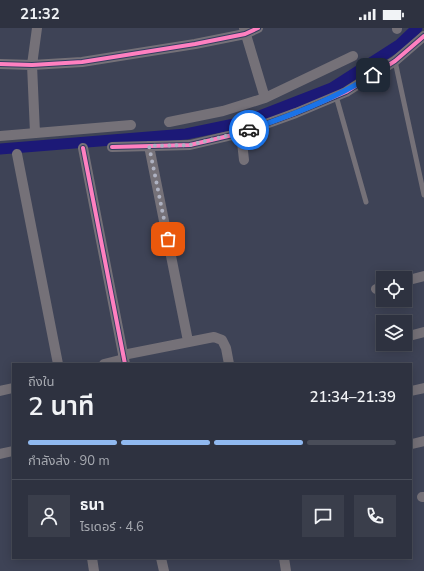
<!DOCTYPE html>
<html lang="th">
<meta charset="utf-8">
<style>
:root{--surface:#2e3240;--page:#3a3e4b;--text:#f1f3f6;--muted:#a7aab1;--line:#494d59;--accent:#90b9f0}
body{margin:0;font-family:"Nunito Sans","Noto Sans Thai",sans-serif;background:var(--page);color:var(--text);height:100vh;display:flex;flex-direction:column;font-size:15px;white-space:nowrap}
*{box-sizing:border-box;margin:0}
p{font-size:13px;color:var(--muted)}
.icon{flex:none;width:22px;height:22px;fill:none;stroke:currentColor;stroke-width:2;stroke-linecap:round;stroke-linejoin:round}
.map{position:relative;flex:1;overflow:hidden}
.side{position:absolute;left:12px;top:335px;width:400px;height:196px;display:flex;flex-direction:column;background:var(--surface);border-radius:0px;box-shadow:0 2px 10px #0003,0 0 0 1px var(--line)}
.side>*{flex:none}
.tools{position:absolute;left:376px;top:243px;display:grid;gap:8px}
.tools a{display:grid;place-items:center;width:36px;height:36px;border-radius:0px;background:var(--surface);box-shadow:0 2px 10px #0003,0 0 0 1px var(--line);font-size:20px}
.pin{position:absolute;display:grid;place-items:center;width:34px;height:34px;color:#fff;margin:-17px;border-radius:8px;box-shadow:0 2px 6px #0006}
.courier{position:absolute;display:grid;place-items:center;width:40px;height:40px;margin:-20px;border:3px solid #1a73e8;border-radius:50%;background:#fff;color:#222;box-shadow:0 1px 5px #0007}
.head em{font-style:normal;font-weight:600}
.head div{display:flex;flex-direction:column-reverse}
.head{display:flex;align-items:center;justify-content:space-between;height:68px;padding:0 16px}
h1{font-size:26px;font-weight:600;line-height:30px}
.bar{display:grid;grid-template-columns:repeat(4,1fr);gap:6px 4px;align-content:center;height:48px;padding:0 16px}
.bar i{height:5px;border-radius:3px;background:var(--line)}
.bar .on{background:var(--accent)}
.bar p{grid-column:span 4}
.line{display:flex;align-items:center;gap:10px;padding:0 16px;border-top:1px solid var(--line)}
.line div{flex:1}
.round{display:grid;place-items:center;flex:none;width:42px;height:42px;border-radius:0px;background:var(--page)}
.status{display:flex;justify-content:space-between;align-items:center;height:28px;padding:0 20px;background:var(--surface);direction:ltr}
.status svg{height:11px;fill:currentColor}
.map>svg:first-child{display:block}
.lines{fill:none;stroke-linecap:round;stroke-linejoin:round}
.canal{stroke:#1c1977;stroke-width:11}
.lane{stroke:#757178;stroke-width:5}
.street{stroke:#757178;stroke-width:10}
.cycleway-casing{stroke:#343d60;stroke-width:6}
.cycleway{stroke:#ff80c0;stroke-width:4}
.done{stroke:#aeb2c2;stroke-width:4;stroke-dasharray:0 7.2}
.route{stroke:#1a73e8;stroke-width:5}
</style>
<div class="status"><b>21:32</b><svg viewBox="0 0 49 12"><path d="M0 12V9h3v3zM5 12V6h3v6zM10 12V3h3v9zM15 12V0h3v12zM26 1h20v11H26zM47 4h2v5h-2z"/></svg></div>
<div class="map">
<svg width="424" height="543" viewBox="0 0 424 543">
<rect width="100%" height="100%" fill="#3e4356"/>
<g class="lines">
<path class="canal" d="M0,121l186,-15 58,-12 88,-34 67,-43 18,-17"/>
<path class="lane" d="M395,33l29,134
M336,68l30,106"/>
<path class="street" d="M244,0l21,70
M397,1v-1
M0,36l32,1 50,-3 113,-18 50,-10 13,-6
M169,94l54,-11 42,-13 88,-42
M35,105l-3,-68 5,-37
M241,105l3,27
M0,108l131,-11
M149,118l39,195
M112,119l78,-2 51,-12 55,-20 50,-21 49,-31 29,-25
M83,120l42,216
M17,126l41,210
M405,253l19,-5
M376,261l7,-2
M405,309l19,-5
M123,327l91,-18 8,3 4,8 3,16
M104,336l20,-5
M0,363l13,-3
M411,363l13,-3
M412,416l12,-3
M0,426l13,-3
M422,469h2
M92,530l2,13
M161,530l3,13
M284,530l2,13"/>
<defs>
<path id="cycleway" d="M0,36l32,1 50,-3 113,-18 50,-10 13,-6
M112,119l78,-2 51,-12 55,-20 50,-21 49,-31 29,-25
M83,120l42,216"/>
</defs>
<use href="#cycleway" class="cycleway-casing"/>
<use href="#cycleway" class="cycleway"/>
</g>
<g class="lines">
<path class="done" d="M168,211l-19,-93 41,-1 59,-15"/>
<path class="route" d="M249,102c45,-16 83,-30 124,-55"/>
</g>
</svg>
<div class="tools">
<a><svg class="icon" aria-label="locate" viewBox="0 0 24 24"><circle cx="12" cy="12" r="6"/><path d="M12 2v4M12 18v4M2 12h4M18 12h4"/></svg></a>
<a><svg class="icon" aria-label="layers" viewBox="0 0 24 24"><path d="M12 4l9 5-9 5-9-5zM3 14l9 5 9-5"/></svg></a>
</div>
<div class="pin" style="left:168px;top:211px;background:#ea580c"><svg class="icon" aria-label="bag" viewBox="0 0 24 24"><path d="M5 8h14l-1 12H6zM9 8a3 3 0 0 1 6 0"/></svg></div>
<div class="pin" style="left:373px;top:47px;background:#1f2937"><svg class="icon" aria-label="home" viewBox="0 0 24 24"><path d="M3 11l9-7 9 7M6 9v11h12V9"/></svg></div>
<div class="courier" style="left:249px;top:102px"><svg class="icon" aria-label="car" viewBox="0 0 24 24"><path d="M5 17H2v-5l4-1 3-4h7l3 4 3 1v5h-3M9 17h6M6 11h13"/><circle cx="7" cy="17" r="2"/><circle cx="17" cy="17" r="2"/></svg></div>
<section class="side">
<div class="head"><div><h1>2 นาที</h1><p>ถึงใน</p></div><em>21:34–21:39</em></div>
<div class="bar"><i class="on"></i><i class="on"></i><i class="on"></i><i></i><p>กำลังส่ง · 90 m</p></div>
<div class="line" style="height:72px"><a class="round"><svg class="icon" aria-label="person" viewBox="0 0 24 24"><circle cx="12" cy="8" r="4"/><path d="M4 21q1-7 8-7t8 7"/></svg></a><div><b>ธนา</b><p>ไรเดอร์ · 4.6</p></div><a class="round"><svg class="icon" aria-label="chat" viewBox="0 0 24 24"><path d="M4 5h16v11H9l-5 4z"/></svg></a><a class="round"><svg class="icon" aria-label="phone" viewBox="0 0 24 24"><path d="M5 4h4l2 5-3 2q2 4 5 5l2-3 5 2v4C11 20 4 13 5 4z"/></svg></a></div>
</section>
</div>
